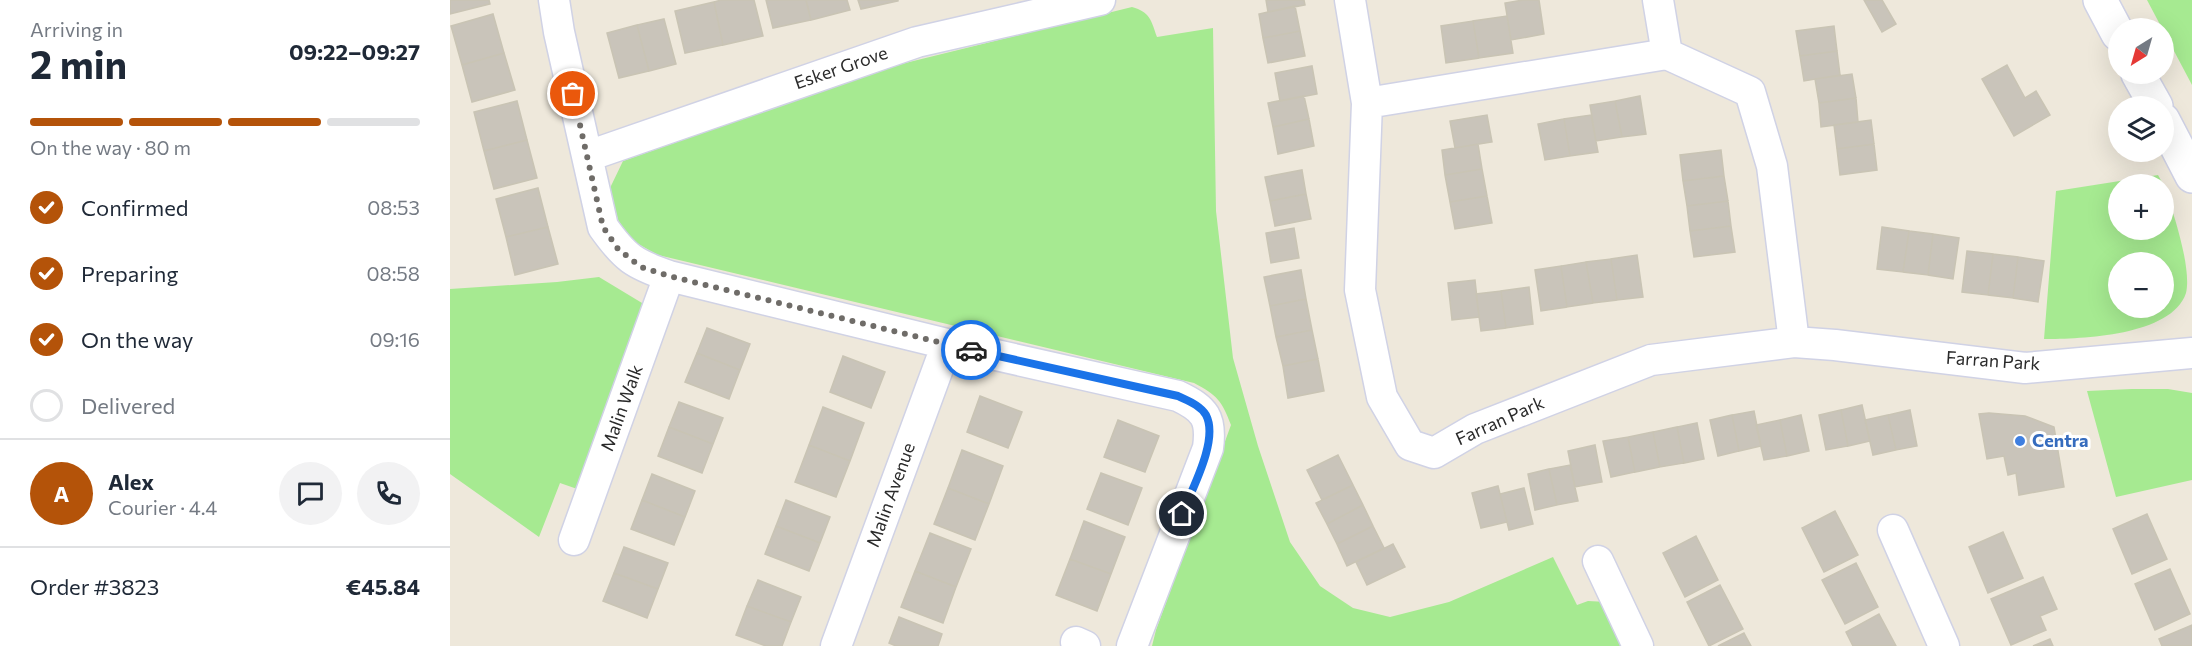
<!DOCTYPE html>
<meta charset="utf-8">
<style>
:root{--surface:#fff;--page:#f2f2f3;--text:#1f2937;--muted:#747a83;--line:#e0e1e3;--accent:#b45309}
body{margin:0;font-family:Commissioner,sans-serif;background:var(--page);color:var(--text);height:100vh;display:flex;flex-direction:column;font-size:22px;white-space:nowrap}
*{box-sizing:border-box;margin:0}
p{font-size:20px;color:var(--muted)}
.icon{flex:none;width:33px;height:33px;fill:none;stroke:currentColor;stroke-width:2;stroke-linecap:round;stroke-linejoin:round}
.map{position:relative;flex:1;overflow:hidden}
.side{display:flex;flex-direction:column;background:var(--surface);width:450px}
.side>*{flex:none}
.needle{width:39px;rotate:217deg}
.tools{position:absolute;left:1658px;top:18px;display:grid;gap:12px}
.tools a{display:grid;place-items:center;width:66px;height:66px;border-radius:50%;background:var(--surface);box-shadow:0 6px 24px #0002;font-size:30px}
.pin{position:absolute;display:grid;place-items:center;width:51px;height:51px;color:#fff;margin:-26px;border:3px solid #fff;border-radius:50%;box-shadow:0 2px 6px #0007}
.courier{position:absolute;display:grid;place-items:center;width:60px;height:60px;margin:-30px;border:4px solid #1a73e8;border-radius:50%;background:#fff;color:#222;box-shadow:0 2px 8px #0007}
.overview em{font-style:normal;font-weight:700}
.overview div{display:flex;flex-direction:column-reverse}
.overview{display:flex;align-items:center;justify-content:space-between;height:102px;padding:0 30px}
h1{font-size:39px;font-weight:700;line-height:45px}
.bar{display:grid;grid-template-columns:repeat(4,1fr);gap:9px 6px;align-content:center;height:72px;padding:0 30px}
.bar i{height:8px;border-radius:4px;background:var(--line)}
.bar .on{background:var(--accent)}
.bar p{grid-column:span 4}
.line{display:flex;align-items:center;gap:15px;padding:0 30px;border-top:2px solid var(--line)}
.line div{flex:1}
.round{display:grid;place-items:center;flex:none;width:63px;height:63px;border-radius:32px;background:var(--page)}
ol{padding:0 30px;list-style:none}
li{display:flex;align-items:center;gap:18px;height:66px}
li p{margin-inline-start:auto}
li .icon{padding:6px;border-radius:50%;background:var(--accent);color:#fff;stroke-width:4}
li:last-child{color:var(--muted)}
li i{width:33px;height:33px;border:3px solid var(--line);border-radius:50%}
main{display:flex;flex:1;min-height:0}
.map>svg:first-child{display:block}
.green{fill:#a6ea91;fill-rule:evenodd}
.building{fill:#c9c4ba;stroke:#c9c4b4;stroke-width:1.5}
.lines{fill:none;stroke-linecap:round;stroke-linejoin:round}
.street-casing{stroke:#d0d2e5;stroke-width:33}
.secondary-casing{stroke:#d0d2e5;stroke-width:36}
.street{stroke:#fff;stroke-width:30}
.secondary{stroke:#fff;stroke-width:33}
.done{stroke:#6f6c68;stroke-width:6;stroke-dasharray:0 10.8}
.route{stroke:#1a73e8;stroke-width:8}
.shop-dot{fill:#3f7fe0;stroke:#fff;stroke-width:2}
.labels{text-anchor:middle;stroke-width:6;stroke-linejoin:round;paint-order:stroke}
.street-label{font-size:18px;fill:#2a2a2a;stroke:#fff}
.shop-label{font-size:18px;font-weight:bold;fill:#366cbe;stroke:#fff;text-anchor:start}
</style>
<main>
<section class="side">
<div class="overview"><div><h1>2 min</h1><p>Arriving in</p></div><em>09:22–09:27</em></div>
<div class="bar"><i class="on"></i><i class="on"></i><i class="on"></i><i></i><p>On the way · 80 m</p></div>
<ol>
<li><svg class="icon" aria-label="check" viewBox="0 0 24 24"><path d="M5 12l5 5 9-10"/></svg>Confirmed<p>08:53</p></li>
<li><svg class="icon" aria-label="check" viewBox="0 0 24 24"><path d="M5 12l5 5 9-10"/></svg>Preparing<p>08:58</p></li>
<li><svg class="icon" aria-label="check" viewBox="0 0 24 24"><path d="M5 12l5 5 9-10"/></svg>On the way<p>09:16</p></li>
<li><i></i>Delivered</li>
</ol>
<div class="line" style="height:108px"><b class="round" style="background:var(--accent);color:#fff">A</b><div><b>Alex</b><p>Courier · 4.4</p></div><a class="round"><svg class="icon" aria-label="chat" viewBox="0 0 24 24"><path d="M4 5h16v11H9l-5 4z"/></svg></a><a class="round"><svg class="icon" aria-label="phone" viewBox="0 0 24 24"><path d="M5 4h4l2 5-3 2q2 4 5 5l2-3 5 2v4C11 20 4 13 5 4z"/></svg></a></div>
<div class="line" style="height:78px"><div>Order #3823</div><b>€45.84</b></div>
</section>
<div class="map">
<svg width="1742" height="646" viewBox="0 0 1742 646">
<rect width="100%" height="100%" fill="#eee8db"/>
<path class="green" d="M1697,0h45v85z
M682,7c18,5 19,13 25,30l56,-9 3,183 17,147 25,88 32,96 30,44 33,22 37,9 59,-15 104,-45 24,48 11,-4 19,1 25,44h-480l4,-16 75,-205c-9,-24 -14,-30 -37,-42l-536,-128 -27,-15 -13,-20 -8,-32 13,-27 262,-93z
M1708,175l5,9h-45v46h45v-45c10,24 29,84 23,108 -14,43 -105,46 -142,46l12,-148zM1668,262h45v46h-45z
M149,277l48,29 -64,185 -23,-8 -21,54 -89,-63v-185l107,-7z
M1682,389h36l24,4v87l-76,17 -29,-106z"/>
<path class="building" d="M0,0h39l1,4 -40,10z
M271,0h33l9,36 -40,9 -9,-43z
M316,0h40l5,20 -38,8z
M356,0h41l3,10 -39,10z
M408,0h40v1l-37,8z
M816,0h38l1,5 -37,7z
M1073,0h16l5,34 -33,6 -6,-37z
M1414,0h18l14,24 -14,8z
M264,2l9,43 -38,8 -10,-42z
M845,6l5,25 -37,7 -4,-24z
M43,14l11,39 -42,12 -11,-39z
M1057,16l6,37 -34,5 -6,-37z
M214,19l12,45 -27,7 -12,-46z
M1023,21l6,37 -33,5 -5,-37z
M187,25l12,46 -30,7 -12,-45z
M1384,26l3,25 -37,5 -4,-25z
M850,31l5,25 -37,7 -5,-25z
M1387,51l3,24 -36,6 -4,-25z
M54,53l11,37 -43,12 -10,-37z
M1557,65l18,33 11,-7 14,24 -36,21 -32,-57z
M862,66l5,28 -37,7 -5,-28z
M1402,74l4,24 -37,5 -4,-24z
M854,96l5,23 -36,8 -5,-24z
M1190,96l6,38 -24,3 -7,-36z
M1406,98l2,24 -37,5 -2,-24z
M67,101l10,39 -43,11 -10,-39z
M1165,101l7,36 -26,4 -6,-36z
M1037,115l5,27 -37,6 -5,-27z
M1141,115l7,37 -28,4 -6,-37z
M859,119l5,27 -36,8 -5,-27z
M1114,119l6,37 -25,4 -7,-36z
M1421,120l3,24 -37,5 -3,-24z
M77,140l10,38 -43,11 -10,-38z
M1028,144l4,25 -37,6 -3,-25z
M1424,144l3,26 -37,5 -3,-26z
M1271,150l3,26 -41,5 -3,-26z
M1032,169l5,27 -37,6 -5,-27z
M852,170l4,24 -36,7 -5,-24z
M1274,176l4,25 -41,5 -4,-25z
M88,188l10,39 -42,10 -10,-38z
M856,194l5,25 -36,7 -5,-25z
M1037,196l5,27 -37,6 -5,-27z
M1278,201l3,25 -41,5 -3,-25z
M1281,226l4,26 -41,5 -4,-26z
M98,227l10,37 -43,11 -9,-38z
M1432,227l27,4 -6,41 -26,-3z
M844,228l5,30 -28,5 -5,-30z
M1459,231l24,3 -5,41 -25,-3z
M1483,234l26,4 -6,41 -25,-4z
M1517,251l26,3 -5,41 -26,-3z
M1543,254l25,3 -5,41 -25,-3z
M1187,255l6,42 -26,3 -6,-41z
M1568,257l26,4 -6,41 -25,-4z
M1161,259l6,41 -24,3 -7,-41z
M1136,262l7,41 -26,4 -6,-41z
M1111,266l6,41 -26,4 -6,-41z
M851,270l5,29 -36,7 -6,-29z
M1025,280l4,37 -27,3 -4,-37z
M1079,287l4,37 -27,4 -5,-37z
M1051,291l5,37 -25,3 -5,-37z
M856,299l6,31 -36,7 -6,-31z
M257,328l43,16 -10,26 -43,-17z
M862,330l6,29 -35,7 -7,-29z
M247,353l43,17 -11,29 -44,-17z
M393,356l42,16 -14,36 -41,-16z
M868,359l6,32 -36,7 -5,-32z
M530,396l42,16 -14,36 -41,-16z
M229,402l44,16 -10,26 -44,-17z
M1412,405l8,36 -22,5 -7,-36z
M373,407l41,16 -14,38 -41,-16z
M1391,410l7,36 -22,4 -7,-35z
M1460,410l7,36 -21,4 -8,-35z
M1304,411l7,35 -22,5 -7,-36z
M1539,413l36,3 29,11 10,60 -45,8 -3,-22 -8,2 -4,-19 -17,3 -8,-45z
M1282,415l7,36 -21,5 -8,-36z
M1351,415l8,36 -22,5 -7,-36z
M1438,415l8,35 -23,5 -8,-35z
M668,420l41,16 -14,36 -41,-15z
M1330,420l7,36 -23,4 -8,-35z
M1247,423l7,36 -20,4 -7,-36z
M219,427l44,17 -11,29 -44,-17z
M1227,427l7,36 -24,4 -7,-35z
M1203,432l7,35 -25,5 -7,-35z
M1178,437l7,35 -24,5 -8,-36z
M359,445l41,16 -14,36 -41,-15z
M1145,445l7,37 -27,5 -7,-36z
M512,450l41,16 -14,38 -41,-16z
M888,455l15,30 -31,15 -15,-30z
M1120,465l8,36 -21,4 -8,-36z
M1099,469l8,36 -22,5 -7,-36z
M651,473l41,15 -14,37 -41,-16z
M202,474l43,17 -10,26 -43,-17z
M903,485l10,20 -36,19 -11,-21z
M1048,486l9,36 -26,6 -9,-35z
M498,488l41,16 -14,36 -41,-16z
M1074,488l9,36 -24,6 -9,-36z
M192,500l43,17 -11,28 -43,-16z
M336,500l44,17 -10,26 -44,-17z
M913,505l10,21 -36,18 -10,-20z
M1385,511l23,44 -34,17 -22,-44z
M1697,514l20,45 -35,15 -19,-45z
M634,521l41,16 -14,37 -41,-15z
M326,526l44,17 -11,28 -44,-17z
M923,526l11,22 -37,18 -10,-22z
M1553,532l20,46 -35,15 -19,-46z
M480,533l41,16 -15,38 -41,-16z
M1246,536l22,44 -33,17 -22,-44z
M943,544l12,23 -38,18 -11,-23z
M174,547l44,16 -10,26 -44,-16z
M620,559l41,15 -14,37 -41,-16z
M1406,563l22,44 -33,17 -23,-44z
M1720,569l20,45 -35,16 -20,-46z
M465,571l41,16 -13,36 -42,-16z
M164,573l44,16 -11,29 -44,-17z
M1593,577l14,32 -17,7 6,14 -35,15 -20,-46z
M308,580l43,17 -10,25 -44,-16z
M1270,585l23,44 -34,17 -22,-44z
M297,606l44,16 -9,24h-16l-30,-11z
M1429,614l17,32h-43l-7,-14z
M449,617l43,17 -4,12h-42l-7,-3z
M1742,625v21h-30l-3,-7z
M1294,633l7,13h-33z
M1600,639l3,7h-20z"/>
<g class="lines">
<defs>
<path id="street" d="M104,0l5,32 44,195c22,31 31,37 66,49l278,68 231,52c27,13 34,22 30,52l-76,198
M900,0l17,103 -7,187 22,107 28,48 24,8 41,-24 176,-69 143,-18 41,3 190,23 167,-15
M1208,0l9,54 83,38 22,74 22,176
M917,103l300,-49
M138,156l329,-114 183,-42
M1443,530l51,116
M124,540l95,-264
M1148,561l40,85
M626,642l9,4
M386,646l111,-302"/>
<path id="secondary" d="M1650,0l18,34
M1688,74l18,32
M1713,120l29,56"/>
</defs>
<use href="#street" class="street-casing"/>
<use href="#secondary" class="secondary-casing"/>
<use href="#street" class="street"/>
<use href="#secondary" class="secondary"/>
</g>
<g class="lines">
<path class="done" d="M123,94l30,133 15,22 23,18 28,9 302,74"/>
<path class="route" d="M521,350l207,46c10,5 22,9 28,19 13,25 -14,74 -24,99"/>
</g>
<circle class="shop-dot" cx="1570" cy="441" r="6"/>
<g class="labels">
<g class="street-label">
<text transform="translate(391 68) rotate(-19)" y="6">Esker Grove</text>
<text transform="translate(1543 361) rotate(4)" y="6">Farran Park</text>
<text transform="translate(172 408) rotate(-70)" y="6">Malin Walk</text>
<text transform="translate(1050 421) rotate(-24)" y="6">Farran Park</text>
<text transform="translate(441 495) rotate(-70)" y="6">Malin Avenue</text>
</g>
<g class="shop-label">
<text x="1582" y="447">Centra</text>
</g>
</g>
</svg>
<div class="tools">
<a><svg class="needle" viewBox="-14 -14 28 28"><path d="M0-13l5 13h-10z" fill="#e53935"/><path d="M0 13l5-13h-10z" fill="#747a83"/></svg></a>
<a><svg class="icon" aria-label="layers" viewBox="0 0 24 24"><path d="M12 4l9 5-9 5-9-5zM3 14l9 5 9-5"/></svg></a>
<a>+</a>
<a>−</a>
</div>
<div class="pin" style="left:123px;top:94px;background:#ea580c"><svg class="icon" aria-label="bag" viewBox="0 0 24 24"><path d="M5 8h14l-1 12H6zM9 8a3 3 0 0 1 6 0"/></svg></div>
<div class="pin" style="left:732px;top:514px;background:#1f2937"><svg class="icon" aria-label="home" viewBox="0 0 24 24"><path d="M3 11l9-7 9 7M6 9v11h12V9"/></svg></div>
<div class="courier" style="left:521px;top:350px"><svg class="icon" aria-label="car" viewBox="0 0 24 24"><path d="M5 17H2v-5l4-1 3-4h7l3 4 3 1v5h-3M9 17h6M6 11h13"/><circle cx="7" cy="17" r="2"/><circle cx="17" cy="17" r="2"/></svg></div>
</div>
</main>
